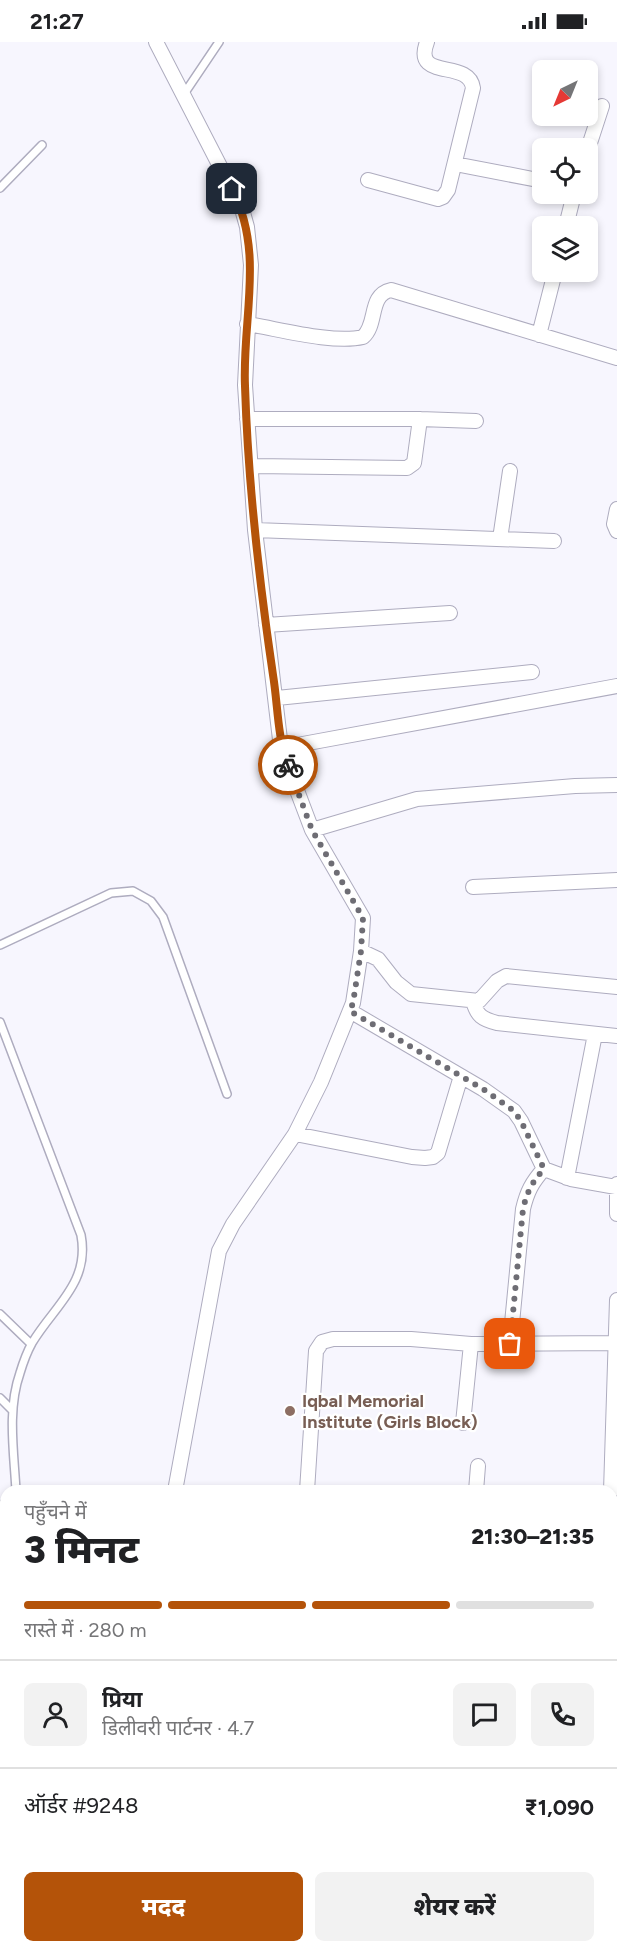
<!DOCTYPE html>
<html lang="hi">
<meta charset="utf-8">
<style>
:root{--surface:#fff;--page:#f2f2f2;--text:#202124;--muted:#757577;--line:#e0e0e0;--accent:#b45309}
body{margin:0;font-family:Figtree,"Noto Sans Devanagari",sans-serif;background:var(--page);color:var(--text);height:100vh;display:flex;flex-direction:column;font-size:22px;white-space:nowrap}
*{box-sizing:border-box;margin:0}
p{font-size:20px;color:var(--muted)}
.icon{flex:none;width:33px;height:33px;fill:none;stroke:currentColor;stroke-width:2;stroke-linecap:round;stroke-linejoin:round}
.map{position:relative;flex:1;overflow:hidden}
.drawer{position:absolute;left:0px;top:1443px;width:618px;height:468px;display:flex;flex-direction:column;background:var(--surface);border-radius:18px 18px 0 0;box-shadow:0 3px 9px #0003}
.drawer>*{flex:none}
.needle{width:39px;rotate:223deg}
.controls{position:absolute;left:532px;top:18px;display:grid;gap:12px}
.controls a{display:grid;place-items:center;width:66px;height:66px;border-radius:9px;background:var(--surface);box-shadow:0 3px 9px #0003;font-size:30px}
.pin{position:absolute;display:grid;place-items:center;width:51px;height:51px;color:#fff;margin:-26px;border-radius:12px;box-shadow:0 3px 9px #0006}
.courier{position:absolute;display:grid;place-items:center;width:60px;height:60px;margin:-30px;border:4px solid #b45309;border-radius:50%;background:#fff;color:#222;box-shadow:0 2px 8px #0007}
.head em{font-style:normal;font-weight:800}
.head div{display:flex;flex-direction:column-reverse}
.head{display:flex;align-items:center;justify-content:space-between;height:102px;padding:0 24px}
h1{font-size:39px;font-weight:800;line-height:45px}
.bar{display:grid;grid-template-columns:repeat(4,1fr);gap:9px 6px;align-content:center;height:72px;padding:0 24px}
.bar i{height:8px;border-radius:4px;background:var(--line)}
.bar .current{background:var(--accent)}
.bar p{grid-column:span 4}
.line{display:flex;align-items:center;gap:15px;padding:0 24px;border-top:2px solid var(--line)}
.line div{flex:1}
.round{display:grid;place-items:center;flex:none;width:63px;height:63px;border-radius:9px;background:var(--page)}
.cta{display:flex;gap:12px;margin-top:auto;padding:12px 24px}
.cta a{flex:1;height:69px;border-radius:9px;background:var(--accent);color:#fff;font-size:24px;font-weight:800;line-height:69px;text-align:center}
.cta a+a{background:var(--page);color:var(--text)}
.status{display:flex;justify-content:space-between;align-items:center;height:42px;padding:0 30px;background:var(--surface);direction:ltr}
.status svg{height:16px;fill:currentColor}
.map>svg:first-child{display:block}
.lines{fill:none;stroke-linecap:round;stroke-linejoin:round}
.lane-casing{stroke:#aeacbf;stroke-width:10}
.street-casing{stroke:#aeacbf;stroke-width:16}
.primary-casing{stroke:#aeacbf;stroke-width:24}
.lane{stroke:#fff;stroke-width:7}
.street{stroke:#fff;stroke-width:14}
.primary{stroke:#fff;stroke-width:21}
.done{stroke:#6e6d74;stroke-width:6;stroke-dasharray:0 10.8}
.route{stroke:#b45309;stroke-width:8}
.education-dot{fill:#8d6e63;stroke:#fff;stroke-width:2}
.labels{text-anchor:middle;stroke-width:4.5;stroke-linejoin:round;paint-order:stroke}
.education-label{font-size:18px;font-weight:bold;fill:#785e54;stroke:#fff;text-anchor:start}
</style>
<div class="status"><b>21:27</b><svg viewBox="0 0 49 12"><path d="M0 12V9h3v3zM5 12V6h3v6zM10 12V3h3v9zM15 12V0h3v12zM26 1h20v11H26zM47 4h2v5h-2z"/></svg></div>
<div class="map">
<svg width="617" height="1911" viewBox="0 0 617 1911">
<rect width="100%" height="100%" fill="#f7f6fe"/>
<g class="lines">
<defs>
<path id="lane" d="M184,52l35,-52
M0,146l42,-43
M0,903l111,-52 22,-2 18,10 12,16 64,177
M0,980l81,213c9,48 -27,71 -49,108 -5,9 -9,20 -12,30 -13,37 -6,79 -4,118
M0,1272l31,30
M0,1356l12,12
M0,1586h6
M0,1723h6
M612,1820h5
M103,1905v6
M525,1911l1,-6"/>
<path id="street" d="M156,0l86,167 5,18 4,38 -6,120 10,145 26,218 31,82 51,88 -2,33 -8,52 -32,79 -26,52 -62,90 -14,27 -44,240
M588,107l14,-43
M455,122l88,17
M368,138l70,19 5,-2 5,-7 25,-102c-4,-30 -61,-6 -46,-46
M566,184l8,-32
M247,282c32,5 86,20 116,13 15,-13 5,-42 28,-47l226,68
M539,293l16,-63
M247,377h173l56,2
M251,424l156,2 7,-5 6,-44
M617,467l-3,15 3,7
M255,488l299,11
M500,497l10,-68
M266,583l184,-12
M277,656l255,-26
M281,706l336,-62
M312,788l105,-31 158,-13 42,-1
M473,845l144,-7
M361,909l17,8 18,23 15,12 68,7 18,-20 9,-5 111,11
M473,959c4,15 9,18 24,22l120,13
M350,969l133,78 31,22 7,10 23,48 27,10 45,8
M295,1092l117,23 13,1 8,-1 5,-4 23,-77
M567,1136l28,-144
M617,1142v30
M510,1302l13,-135c4,-17 9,-27 21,-40
M463,1381l8,-79
M307,1449l9,-140 6,-9 11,-3h78l60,5 144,-1
M476,1449l2,-25
M611,1449l6,-191
M249,1911l1,-6"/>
<path id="primary" d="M0,1470l6,-1
M612,1533l5,1"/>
</defs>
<use href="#lane" class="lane-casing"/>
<use href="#street" class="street-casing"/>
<use href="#primary" class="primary-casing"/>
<use href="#lane" class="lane"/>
<use href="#street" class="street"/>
<use href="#primary" class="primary"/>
</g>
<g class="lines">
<path class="done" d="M288,723l24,65 51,88 -2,33 -8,52 -3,8 133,78 31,22 7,10 23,48c-12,13 -17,23 -21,40l-13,135"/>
<path class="route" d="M232,147c33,64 10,129 13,197 3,97 14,194 28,289 5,30 4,61 15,90"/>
</g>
<circle class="education-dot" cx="290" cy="1369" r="6"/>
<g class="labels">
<g class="education-label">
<text x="302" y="1365">Iqbal Memorial<tspan x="302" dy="21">Institute (Girls Block)</tspan></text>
</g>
</g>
</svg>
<div class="controls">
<a><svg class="needle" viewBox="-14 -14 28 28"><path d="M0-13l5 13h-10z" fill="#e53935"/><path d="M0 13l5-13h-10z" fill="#757577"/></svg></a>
<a><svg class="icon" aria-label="locate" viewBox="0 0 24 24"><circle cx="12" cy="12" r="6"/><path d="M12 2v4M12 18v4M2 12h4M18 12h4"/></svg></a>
<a><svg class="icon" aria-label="layers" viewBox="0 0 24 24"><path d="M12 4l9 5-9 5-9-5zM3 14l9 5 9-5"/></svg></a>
</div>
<div class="pin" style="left:510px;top:1302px;background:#ea580c"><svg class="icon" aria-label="bag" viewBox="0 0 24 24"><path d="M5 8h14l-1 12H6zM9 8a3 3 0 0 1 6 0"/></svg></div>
<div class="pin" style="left:232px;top:147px;background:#1f2937"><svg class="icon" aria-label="home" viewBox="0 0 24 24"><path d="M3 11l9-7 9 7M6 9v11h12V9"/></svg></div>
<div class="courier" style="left:288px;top:723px"><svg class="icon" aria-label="bike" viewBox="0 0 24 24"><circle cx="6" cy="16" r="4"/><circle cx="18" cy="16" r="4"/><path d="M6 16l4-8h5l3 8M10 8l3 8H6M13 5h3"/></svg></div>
<section class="drawer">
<div class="head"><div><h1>3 मिनट</h1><p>पहुँचने में</p></div><em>21:30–21:35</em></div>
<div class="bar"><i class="current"></i><i class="current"></i><i class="current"></i><i></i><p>रास्ते में · 280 m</p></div>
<div class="line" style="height:108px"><a class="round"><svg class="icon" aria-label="person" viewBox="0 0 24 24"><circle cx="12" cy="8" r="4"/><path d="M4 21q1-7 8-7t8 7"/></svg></a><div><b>प्रिया</b><p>डिलीवरी पार्टनर · 4.7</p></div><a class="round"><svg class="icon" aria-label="chat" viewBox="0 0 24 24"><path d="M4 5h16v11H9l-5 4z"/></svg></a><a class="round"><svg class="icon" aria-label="phone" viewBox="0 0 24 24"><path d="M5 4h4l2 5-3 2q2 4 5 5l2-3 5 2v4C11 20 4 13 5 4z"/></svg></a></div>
<div class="line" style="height:78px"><div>ऑर्डर #9248</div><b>₹1,090</b></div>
<div class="cta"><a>मदद</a><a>शेयर करें</a></div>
</section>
</div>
